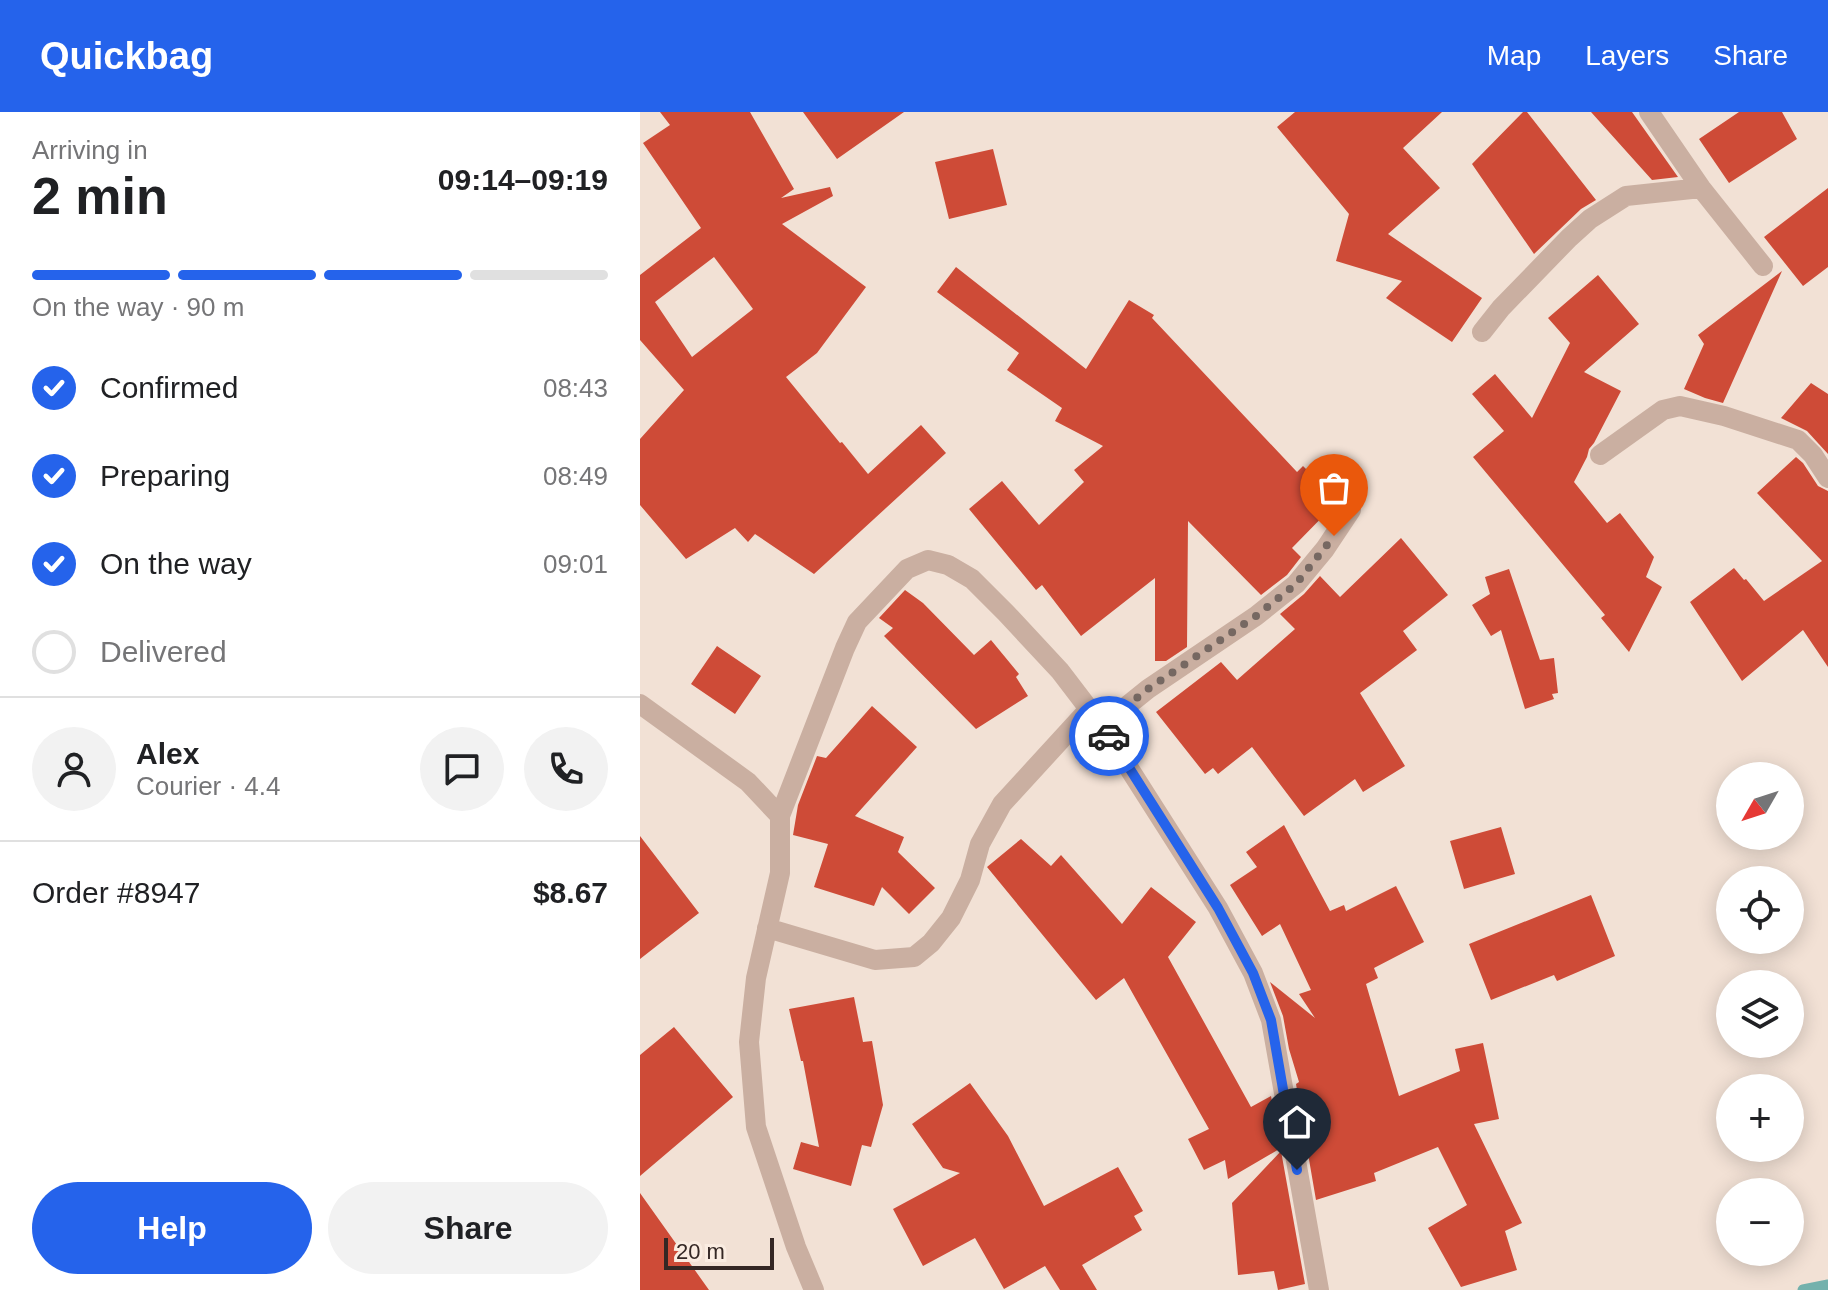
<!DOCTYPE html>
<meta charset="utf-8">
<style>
:root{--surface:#fff;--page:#f2f2f2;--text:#202124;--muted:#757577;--line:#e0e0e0;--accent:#2563eb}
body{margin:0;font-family:Helvetica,sans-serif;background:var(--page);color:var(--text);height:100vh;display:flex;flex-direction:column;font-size:30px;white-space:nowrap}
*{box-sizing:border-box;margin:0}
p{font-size:26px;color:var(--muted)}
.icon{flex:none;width:44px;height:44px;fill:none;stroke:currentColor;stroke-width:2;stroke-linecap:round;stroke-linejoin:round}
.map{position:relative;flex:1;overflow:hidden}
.side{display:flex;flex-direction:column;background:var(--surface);width:640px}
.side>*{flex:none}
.needle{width:52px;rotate:231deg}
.tools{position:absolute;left:1076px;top:650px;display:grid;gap:16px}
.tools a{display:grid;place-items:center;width:88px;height:88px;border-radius:50%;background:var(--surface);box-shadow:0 4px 20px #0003;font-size:40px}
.scale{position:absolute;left:24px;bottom:20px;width:110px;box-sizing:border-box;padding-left:8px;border:4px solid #342724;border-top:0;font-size:22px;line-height:28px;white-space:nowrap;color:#342724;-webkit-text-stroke:6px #faece1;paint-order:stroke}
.pin{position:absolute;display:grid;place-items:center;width:68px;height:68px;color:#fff;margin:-82px -34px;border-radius:50% 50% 50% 0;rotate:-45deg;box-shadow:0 0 8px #0007}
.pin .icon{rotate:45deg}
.courier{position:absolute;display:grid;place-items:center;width:80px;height:80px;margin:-40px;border:6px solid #2563eb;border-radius:50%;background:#fff;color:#222;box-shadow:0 2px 10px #0007}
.overview em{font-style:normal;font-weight:800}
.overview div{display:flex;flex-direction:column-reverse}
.overview{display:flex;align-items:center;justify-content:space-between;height:136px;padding:0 32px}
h1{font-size:52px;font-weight:800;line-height:60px}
.bar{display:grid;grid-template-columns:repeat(4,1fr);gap:12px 8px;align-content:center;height:96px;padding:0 32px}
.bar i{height:10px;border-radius:6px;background:var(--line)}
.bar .current{background:var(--accent)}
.bar p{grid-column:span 4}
.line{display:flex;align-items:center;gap:20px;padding:0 32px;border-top:2px solid var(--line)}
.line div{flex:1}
.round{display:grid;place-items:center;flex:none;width:84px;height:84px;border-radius:42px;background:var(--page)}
ol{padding:0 32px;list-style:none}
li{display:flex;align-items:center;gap:24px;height:88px}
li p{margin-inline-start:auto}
li .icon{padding:8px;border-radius:50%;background:var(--accent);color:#fff;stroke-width:4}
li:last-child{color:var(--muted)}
li i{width:44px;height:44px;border:4px solid var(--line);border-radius:50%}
.cta{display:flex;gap:16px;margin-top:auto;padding:16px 32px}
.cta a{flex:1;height:92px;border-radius:48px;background:var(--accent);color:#fff;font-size:32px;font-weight:800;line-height:92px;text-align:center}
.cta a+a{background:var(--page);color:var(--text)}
header{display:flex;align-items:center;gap:48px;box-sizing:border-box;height:112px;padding:0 40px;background:var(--accent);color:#fff}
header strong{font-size:38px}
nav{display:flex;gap:44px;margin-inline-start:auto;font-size:28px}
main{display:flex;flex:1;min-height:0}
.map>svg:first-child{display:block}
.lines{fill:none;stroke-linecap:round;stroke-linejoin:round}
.stream{stroke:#73b1ac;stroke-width:11}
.building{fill:#ce4b37;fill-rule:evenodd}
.minor{stroke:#caafa1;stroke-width:20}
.done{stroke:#766862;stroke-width:8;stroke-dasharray:0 14.4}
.route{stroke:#2563eb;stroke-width:10}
</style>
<header>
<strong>Quickbag</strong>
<nav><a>Map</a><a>Layers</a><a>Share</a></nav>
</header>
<main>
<section class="side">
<div class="overview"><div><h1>2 min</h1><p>Arriving in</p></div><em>09:14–09:19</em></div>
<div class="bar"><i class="current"></i><i class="current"></i><i class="current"></i><i></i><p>On the way · 90 m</p></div>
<ol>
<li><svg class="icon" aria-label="check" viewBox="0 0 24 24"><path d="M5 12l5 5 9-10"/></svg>Confirmed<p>08:43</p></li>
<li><svg class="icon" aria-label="check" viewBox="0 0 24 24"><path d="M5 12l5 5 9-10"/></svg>Preparing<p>08:49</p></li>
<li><svg class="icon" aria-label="check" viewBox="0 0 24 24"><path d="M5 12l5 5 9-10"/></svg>On the way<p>09:01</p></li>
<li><i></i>Delivered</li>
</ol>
<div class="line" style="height:144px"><a class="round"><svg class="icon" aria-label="person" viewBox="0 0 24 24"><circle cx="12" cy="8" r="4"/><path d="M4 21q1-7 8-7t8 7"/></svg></a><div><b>Alex</b><p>Courier · 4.4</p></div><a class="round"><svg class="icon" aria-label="chat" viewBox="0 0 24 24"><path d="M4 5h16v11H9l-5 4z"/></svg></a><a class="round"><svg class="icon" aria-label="phone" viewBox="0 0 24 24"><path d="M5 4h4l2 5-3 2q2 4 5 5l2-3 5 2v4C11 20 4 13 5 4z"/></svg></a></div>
<div class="line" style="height:104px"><div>Order #8947</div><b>$8.67</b></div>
<div class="cta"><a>Help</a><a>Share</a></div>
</section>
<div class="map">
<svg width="1188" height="1178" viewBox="0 0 1188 1178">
<rect width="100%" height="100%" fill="#f2e1d5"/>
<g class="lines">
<path class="stream" d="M1163,1178l25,-5"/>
</g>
<path class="building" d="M20,0h90l44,77 -13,9 49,-11 3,9 -51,28 84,63 -49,66 -31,24 54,66 2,-1 26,32 53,-49 25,28 -132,121 -59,-40 -7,8 -13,-14 -49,31 -46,-54v-66l44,-49 -44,-50v-65l61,-47 -58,-85 27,-18zM74,145l39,52 -61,48 -37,-55z
M163,0h101l-67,47z
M655,0h147l-39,36 37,40 -52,46 94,64 -30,44 -66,-44 16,-17 -66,-20 13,-47 -72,-87z
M883,0h4l69,88 -15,9 -47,45 -62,-90z
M951,0h41l46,65 -26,3z
M1099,0h43l15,27 -68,44 -30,-44z
M353,37l14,56 -58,14 -14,-57z
M1188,76v79l-25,19 -39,-49z
M316,155l130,102 43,-69 25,15 -2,3 145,154 6,-6 35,35 -46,47 9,9 -14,18 -26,20 -73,-74 -1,126 -21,14h-11v-83l-74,58 -39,-51 -6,5 -67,-81 33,-28 37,44 45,-43 -10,-12 29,-24 -48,-25 7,-13 -55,-38 12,-17 -82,-61z
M1142,159l-59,132 -18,-5 -21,-9 20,-45 -6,-9z
M958,163l41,49 -55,48 37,19 -27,52 -5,6 -2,8 -13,25 33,41 13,-10 34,44 -8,20 16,10 -33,65 -28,-34 4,-3 -132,-158 31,-26 -32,-37 23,-20 37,44 38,-75 -22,-25z
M1171,271l17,11v60l-21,-23 -26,-13z
M1156,345l7,6 15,23 10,5v176l-25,-37 -61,51 -52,-79 44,-34 10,12 2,-1 18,22 58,-40 -65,-68z
M761,426l47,57 -45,36 14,19 -57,43 45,73 -42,26 -8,-13 -51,37 -52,-69 -34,27 -5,-6 -8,6 -49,-62 65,-50 16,18 58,-51 -15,-15 24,-20 16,-18 20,21z
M869,457l31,91 14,-2 4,35 -6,1 2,5 -29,10 -24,-79 -10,6 -19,-31 18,-11 -5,-17z
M265,478l18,13 51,52 17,-15 28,34 -3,3 12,19 -52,33 -92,-93 9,-8 -14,-10z
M77,534l44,30 -26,38 -44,-30z
M232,594l45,41 -62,69 49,21 -6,15 37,36 -26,26 -27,-27 -8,19 -60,-19 14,-43 -35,-9 5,-30 19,-49 9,2z
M644,713l46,86 14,-6 2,6 50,-25 28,56 -50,26 4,10 -12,6 33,112 61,-25 -5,-22 28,-6 16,76 -25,5 48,99 -17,8 12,39 -56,17 -33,-59 39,-23 -29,-58 -64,26 2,8 -60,19 -20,-116 3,-2 -10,-33 -6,-33 -13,-34 45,36 -16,-24 12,-4 -31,-66 -18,12 -32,-51 27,-18 -11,-15z
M861,715l14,47 -51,15 -14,-48z
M0,724l59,77 -59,46z
M381,727l30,27 10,-11 61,69 29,-37 45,35 -28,35 83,150 20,-11 10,52 -53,31 -3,-19 -21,10 -16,-31 21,-10 -85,-151 -28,22 -109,-133z
M951,783l24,61 -58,25 -3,-6 -63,25 -22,-56z
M214,885l9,45 9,-1 11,64 -12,42 -9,-2 -11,41 -58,-17 8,-27 18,5 -16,-86h-2l-12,-52z
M34,915l59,70 -93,79v-121z
M330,971l38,53 36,70 74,-39 25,44 -9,5 8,14 -60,35 15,25h-37l-15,-24 -41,23 -29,-51 -52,28 -30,-57 67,-36 -17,-5 -31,-44z
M641,1039l24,133 -27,6 -4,-19 -36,4 -6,-72z
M0,1081l69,97h-69z"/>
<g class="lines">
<path class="minor" d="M1009,0l52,76 62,78
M842,220l19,-24 68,-70 21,-19 36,-23 75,-8
M960,343l63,-45 17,-4 44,10 74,24 15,15 15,23
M0,592l108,78 32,34v57l-24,105 -7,64 7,85 40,120 18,43
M462,614l46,-37 108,-73 40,-32 29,-35 26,-39
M140,704l65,-168 12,-26 50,-53 21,-9 20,5 24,14 34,34 54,58 42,55 116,182 35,65 18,47 48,270
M127,816l108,32 39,-3 17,-14 20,-25 19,-38 10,-36 22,-40 87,-95"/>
</g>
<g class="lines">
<path class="done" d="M469,624l-7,-10 46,-37 108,-73 40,-32 38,-48"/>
<path class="route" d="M469,624l109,172 35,65 18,47 26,150"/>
</g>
</svg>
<div class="tools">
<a><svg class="needle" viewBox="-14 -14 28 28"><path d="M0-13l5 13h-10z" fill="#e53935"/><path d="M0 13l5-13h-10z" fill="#757577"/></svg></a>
<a><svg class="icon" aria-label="locate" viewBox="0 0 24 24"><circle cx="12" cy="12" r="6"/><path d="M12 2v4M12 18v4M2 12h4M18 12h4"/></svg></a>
<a><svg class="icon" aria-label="layers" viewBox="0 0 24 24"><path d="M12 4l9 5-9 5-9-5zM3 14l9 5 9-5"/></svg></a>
<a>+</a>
<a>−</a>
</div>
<div class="scale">20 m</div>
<div class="pin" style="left:694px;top:424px;background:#ea580c"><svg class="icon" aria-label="bag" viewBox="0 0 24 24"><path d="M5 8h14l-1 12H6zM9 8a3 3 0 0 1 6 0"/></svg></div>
<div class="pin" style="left:657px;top:1058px;background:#1f2937"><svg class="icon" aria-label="home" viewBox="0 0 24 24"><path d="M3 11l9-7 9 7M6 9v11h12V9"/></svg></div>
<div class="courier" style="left:469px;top:624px"><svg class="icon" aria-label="car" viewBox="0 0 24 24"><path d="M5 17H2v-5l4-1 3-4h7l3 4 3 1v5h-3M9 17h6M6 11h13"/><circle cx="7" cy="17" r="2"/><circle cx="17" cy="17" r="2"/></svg></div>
</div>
</main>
